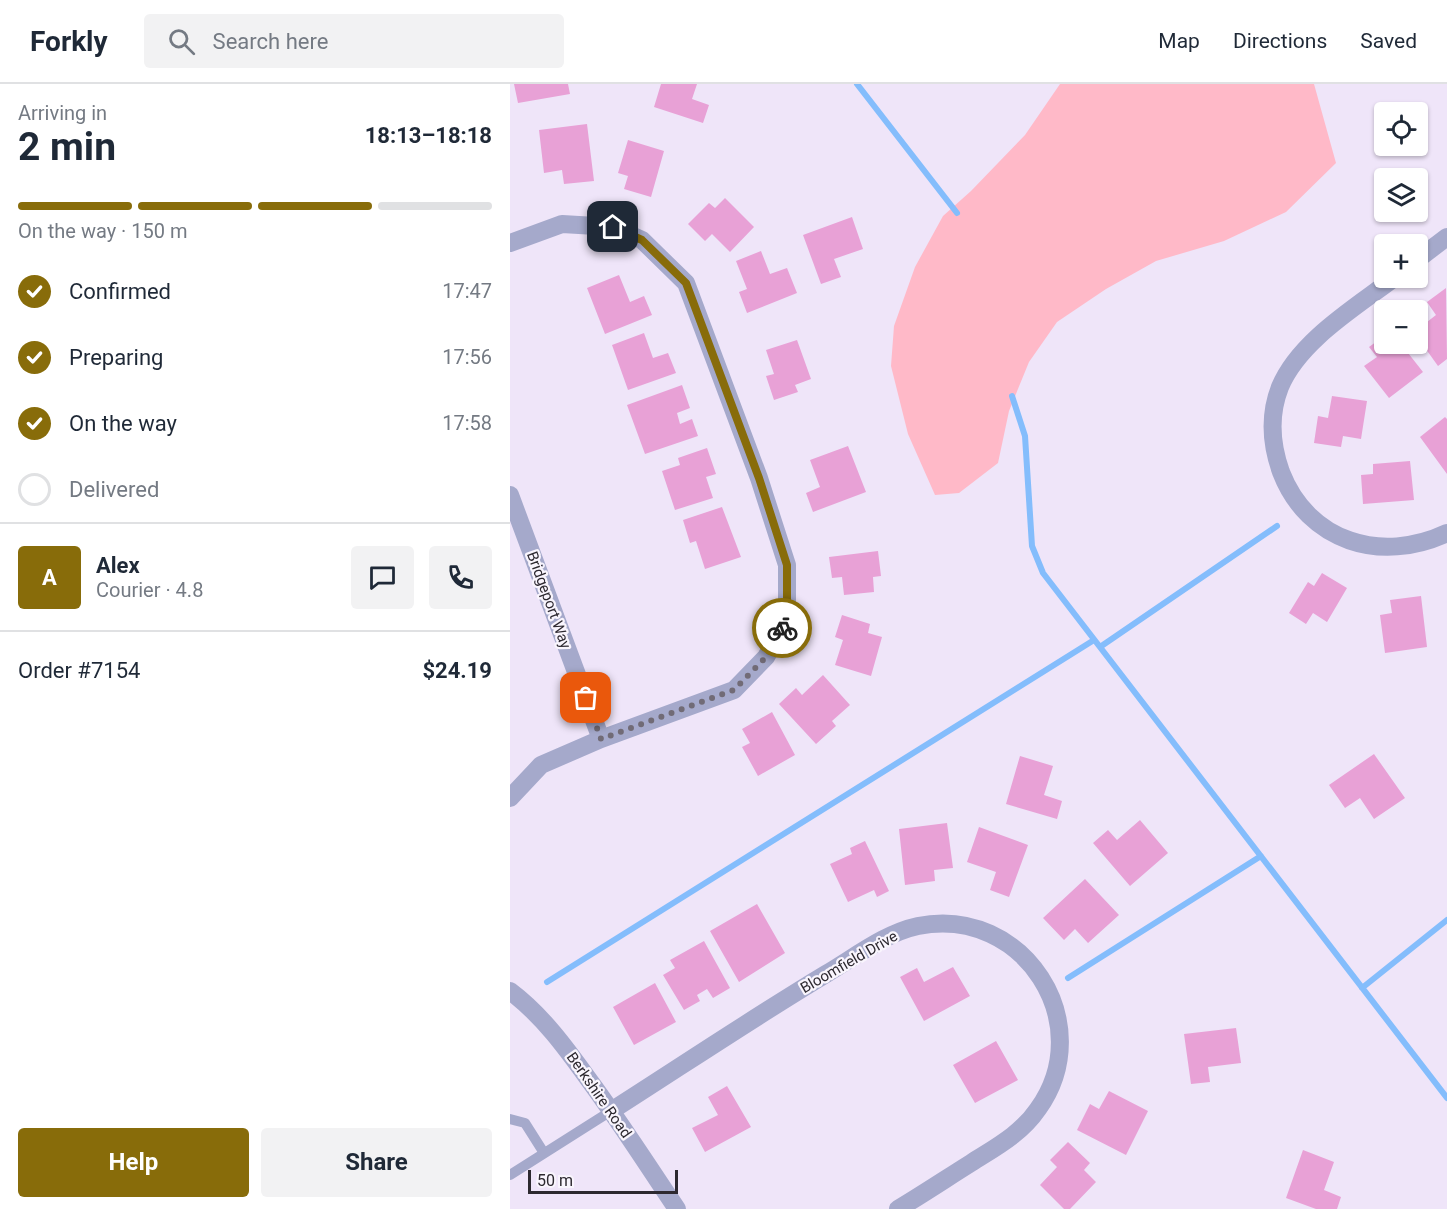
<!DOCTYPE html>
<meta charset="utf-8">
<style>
:root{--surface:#fff;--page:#f2f2f3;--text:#1f2937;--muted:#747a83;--line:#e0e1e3;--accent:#886c0a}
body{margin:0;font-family:Roboto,sans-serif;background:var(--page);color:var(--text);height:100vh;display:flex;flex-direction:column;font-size:22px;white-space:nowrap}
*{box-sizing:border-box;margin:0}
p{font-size:20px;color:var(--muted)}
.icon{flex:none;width:33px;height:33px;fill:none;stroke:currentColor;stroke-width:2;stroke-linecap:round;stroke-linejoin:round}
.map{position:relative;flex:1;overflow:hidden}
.drawer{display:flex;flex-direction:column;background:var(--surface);width:510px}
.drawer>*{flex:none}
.buttons{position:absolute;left:864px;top:18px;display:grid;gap:12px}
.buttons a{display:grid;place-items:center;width:54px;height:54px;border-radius:6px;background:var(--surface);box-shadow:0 2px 4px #0004;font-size:30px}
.scale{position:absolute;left:18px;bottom:15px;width:150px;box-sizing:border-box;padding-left:6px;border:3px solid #2d2930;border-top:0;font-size:16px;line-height:21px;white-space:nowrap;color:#2d2930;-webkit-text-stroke:4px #f9f5fd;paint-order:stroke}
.pin{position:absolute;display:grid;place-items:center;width:51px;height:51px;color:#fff;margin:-26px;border-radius:12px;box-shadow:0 3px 9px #0006}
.courier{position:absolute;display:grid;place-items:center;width:60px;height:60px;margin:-30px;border:4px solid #886c0a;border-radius:50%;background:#fff;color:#222;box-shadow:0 2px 8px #0007}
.overview em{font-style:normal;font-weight:700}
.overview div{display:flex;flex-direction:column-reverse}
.overview{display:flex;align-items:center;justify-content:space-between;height:102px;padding:0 18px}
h1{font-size:39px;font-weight:700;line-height:45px}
.bar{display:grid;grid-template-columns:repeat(4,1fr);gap:9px 6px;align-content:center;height:72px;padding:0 18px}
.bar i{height:8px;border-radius:4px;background:var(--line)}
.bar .on{background:var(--accent)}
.bar p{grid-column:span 4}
.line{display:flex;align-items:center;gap:15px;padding:0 18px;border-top:2px solid var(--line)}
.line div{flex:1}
.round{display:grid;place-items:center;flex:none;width:63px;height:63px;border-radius:6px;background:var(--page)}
ol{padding:0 18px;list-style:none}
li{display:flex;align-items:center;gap:18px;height:66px}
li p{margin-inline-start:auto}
li .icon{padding:6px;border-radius:50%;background:var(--accent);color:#fff;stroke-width:4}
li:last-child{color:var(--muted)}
li i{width:33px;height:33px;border:3px solid var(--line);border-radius:50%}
.cta{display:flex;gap:12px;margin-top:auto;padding:12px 18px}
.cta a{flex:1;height:69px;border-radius:6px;background:var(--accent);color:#fff;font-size:24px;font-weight:700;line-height:69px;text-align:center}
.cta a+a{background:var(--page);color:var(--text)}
header{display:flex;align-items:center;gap:36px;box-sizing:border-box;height:84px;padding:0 30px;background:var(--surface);border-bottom:2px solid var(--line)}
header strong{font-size:28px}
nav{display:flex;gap:33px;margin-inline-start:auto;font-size:21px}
.search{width:420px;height:54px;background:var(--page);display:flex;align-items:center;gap:15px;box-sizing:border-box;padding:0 21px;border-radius:6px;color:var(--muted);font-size:22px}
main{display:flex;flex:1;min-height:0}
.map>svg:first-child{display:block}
.green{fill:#ffb9c8}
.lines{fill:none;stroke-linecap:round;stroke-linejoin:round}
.stream{stroke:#84bdfc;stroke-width:6}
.building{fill:#e8a1d6}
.service{stroke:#a5a9cb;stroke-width:10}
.minor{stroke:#a5a9cb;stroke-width:18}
.done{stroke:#716b76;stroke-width:6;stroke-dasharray:0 10.8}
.route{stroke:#886c0a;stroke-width:8}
.labels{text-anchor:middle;stroke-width:4.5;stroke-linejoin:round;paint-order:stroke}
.street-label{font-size:15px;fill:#2d2930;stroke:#f9f5fd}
</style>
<header>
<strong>Forkly</strong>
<div class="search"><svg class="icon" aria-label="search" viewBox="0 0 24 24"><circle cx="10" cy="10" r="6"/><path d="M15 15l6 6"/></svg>Search here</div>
<nav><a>Map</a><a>Directions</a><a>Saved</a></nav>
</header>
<main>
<section class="drawer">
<div class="overview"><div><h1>2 min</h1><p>Arriving in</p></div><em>18:13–18:18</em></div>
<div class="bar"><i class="on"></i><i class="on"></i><i class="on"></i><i></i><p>On the way · 150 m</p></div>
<ol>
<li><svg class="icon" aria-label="check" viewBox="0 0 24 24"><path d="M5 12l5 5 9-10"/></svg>Confirmed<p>17:47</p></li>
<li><svg class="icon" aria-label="check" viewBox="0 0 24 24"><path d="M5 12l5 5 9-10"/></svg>Preparing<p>17:56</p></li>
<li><svg class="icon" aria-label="check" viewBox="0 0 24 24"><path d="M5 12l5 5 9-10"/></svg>On the way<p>17:58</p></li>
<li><i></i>Delivered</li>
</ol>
<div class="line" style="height:108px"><b class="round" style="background:var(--accent);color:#fff">A</b><div><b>Alex</b><p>Courier · 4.8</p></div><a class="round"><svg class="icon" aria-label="chat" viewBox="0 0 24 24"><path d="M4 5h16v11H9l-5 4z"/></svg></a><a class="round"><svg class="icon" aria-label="phone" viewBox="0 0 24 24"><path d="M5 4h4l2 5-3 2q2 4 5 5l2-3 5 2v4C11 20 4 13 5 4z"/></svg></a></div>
<div class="line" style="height:78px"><div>Order #7154</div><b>$24.19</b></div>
<div class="cta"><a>Help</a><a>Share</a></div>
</section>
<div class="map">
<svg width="937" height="1125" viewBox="0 0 937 1125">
<rect width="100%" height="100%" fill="#efe5f9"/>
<path class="green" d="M550,0h254l22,79 -50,49 -62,29 -68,20 -50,28 -49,33 -28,40 -20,49 -11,52 -39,30 -24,2 -27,-61 -17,-68 3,-40 21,-59 28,-51 28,-25 54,-56z"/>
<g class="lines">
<path class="stream" d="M347,0l100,129
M502,312l13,40 7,110 11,27 404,525
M590,563l177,-121
M558,894l193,-122
M37,898l547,-342
M852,904l85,-68"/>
</g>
<path class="building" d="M4,0h54l2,10 -52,9z
M151,0h36l-5,15 17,6 -6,18 -49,-16z
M77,40l7,57 -30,3 -2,-14 -18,3 -5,-43z
M118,56l36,11 -13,46 -27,-8 4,-13 -10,-3z
M215,114l29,29 -24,25 -18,-18 -7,7 -17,-17 21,-21 6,5z
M342,133l11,32 -29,10 7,18 -20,7 -18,-49z
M251,167l9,23 17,-6 10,25 -50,20 -8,-21 8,-3 -11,-28z
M109,191l11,27 14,-6 8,19 -47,19 -18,-46z
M936,204l1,71 -9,7 -20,-28v-29l9,13 9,-7 -9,-13z
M134,249l9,25 15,-5 8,20 -48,17 -16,-45z
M874,252v8h17l22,28 -34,26 -25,-32 13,-9 -8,-10z
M287,256l14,39 -16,6 3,7 -24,8 -8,-24 8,-2 -8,-24z
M172,301l8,23 -13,5 3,11 12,-5 6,17 -53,18 -18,-49z
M822,312l35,5 -6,38 -18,-3 -2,11 -27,-4 4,-27 10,2z
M935,333l2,2v55l-27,-37z
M338,362l18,46 -53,20 -7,-19 14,-6 -10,-27z
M197,364l9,26 -10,3 7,21 -38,12 -13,-39 18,-6 -2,-7z
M900,377l4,39 -51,4 -2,-29 12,-1v-10z
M212,423l19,50 -36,12 -9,-28 -6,2 -7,-23z
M368,467l3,25 -8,1 1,15 -30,3 -2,-18 -10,1 -3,-21z
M812,489l25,15 -20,34 -14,-9 -7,11 -17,-11 19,-31 6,4z
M911,512l6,51 -42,6 -5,-38 12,-2 -2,-13z
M332,531l28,9 -2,9 14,4 -11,39 -36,-11 8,-25 -8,-3z
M313,591l27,30 -18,16 4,5 -20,18 -37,-40 17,-16 6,7z
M262,628l23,43 -37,21 -16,-29 8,-4 -8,-14z
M864,670l31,44 -31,21 -14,-21 -15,10 -16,-23z
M510,672l33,10 -9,29 18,6 -5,18 -51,-15z
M630,736l28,33 -38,33 -37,-43 15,-13 9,10z
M437,739l6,45 -19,2 1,11 -30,4 -6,-56z
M469,743l49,18 -19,52 -19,-7 6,-18 -29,-10z
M355,757l24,50 -12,6 -3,-7 -26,12 -18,-38 22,-10 -2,-6z
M575,795l34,36 -31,28 -13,-14 -11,11 -21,-22z
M247,820l28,49 -46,29 -29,-51z
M194,857l26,47 -17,10 -6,-9 -10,6 3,6 -16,9 -21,-35 12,-7 -5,-8z
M443,883l17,29 -46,25 -24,-44 17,-9 7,14z
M145,899l21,39 -42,23 -21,-38z
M726,944l5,35 -33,4 2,15 -19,2 -7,-50z
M486,957l22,39 -43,23 -22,-38z
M217,1002l24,41 -46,25 -13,-24 26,-13 -10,-18z
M599,1007l39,20 -22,44 -49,-25 13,-26 9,5z
M558,1058l22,21 -6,7 12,12 -26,27h-6l-24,-24 17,-18 -7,-7z
M793,1066l31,12 -10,28 17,7 -4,12h-21l-30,-11z"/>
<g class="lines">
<path class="service" d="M0,1035l15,4 19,30
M0,1091l101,-64"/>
<path class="minor" d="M0,159l52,-19 51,3 29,13 44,43 73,195 28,87v55l-21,37 -32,33 -133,49 -60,26 -31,33
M908,175l29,-22
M884,194c-38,29 -95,63 -114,109 -11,28 -9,57 1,85 27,70 100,92 166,61
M0,411l91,244
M0,907c32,24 56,57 79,89 31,42 59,86 88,129
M101,1027c72,-46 142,-93 215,-137 29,-17 59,-41 92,-48 106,-21 181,98 120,183 -17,25 -42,38 -67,54 -24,15 -48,31 -73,46"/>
</g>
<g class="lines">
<path class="done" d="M76,614l15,41 133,-49 32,-33 16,-29"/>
<path class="route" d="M103,143l29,13 44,43 73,195 28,87v55l-5,8"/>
</g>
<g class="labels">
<g class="street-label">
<text transform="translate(39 516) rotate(70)" y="5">Bridgeport Way</text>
<text transform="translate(339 878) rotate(-30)" y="5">Bloomfield Drive</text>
<text transform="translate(89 1011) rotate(55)" y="5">Berkshire Road</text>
</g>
</g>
</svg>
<div class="buttons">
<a><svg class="icon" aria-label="locate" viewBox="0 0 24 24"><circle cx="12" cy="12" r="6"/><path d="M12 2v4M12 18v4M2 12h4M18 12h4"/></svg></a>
<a><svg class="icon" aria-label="layers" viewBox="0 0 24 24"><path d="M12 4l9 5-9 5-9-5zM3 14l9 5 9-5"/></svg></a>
<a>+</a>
<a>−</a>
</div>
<div class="scale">50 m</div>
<div class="pin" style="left:76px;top:614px;background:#ea580c"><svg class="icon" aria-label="bag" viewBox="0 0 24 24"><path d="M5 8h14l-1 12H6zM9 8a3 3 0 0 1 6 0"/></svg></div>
<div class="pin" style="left:103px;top:143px;background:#1f2937"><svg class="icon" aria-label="home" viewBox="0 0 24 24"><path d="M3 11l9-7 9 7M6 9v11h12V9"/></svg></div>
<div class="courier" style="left:272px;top:544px"><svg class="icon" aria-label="bike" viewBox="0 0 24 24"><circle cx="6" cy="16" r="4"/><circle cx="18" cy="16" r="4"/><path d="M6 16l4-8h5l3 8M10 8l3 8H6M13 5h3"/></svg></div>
</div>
</main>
